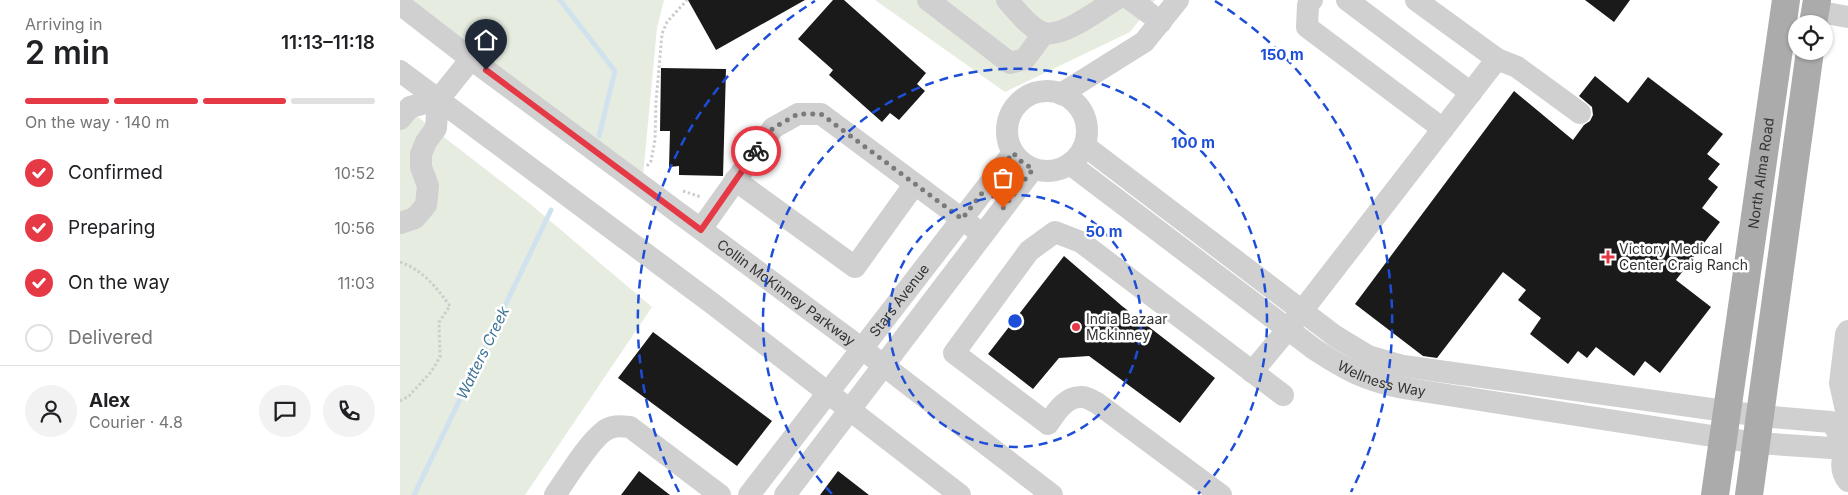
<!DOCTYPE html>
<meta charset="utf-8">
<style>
:root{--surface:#fff;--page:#f2f2f2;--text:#202124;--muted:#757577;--line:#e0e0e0;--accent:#e63946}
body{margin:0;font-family:Inter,sans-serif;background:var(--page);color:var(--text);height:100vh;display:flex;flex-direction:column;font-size:19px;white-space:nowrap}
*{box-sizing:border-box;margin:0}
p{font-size:16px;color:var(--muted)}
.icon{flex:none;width:28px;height:28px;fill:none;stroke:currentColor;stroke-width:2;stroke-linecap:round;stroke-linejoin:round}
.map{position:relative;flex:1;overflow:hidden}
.drawer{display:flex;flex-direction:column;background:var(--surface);width:400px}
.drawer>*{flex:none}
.controls{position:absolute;left:1388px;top:15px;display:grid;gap:10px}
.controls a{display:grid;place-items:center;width:45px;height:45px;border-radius:50%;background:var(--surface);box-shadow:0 1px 4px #0004;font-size:25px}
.pin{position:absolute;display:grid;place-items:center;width:42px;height:42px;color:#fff;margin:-51px -21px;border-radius:50% 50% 50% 0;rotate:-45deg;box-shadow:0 0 5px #0007}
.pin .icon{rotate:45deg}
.courier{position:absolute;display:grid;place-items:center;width:50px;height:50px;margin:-25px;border:4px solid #e63946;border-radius:50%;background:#fff;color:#222;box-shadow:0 1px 6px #0007}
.head em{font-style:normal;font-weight:600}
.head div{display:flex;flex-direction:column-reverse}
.head{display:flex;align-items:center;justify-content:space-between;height:85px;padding:0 25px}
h1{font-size:32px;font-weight:600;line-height:38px}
.bar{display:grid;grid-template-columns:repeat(4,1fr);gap:8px 5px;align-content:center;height:60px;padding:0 25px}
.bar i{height:6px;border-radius:4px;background:var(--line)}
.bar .active{background:var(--accent)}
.bar p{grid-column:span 4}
.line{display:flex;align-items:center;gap:12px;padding:0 25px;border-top:1px solid var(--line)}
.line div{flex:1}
.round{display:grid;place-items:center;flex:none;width:52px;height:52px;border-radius:26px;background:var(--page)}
ol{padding:0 25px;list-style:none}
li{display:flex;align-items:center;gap:15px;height:55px}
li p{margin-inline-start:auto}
li .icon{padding:5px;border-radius:50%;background:var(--accent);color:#fff;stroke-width:4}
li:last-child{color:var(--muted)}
li i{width:28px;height:28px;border:2px solid var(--line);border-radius:50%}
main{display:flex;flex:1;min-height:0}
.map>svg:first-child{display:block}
.green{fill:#e6ecdf}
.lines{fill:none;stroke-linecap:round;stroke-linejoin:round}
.stream{stroke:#cfe2ee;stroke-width:5}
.building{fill:#1a1a1a}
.path{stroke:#cdcdcd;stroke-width:3;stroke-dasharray:2.5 2.5;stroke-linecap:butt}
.minor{stroke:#d0d0d0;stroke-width:22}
.major{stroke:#ababab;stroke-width:28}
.done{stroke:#7a7a7a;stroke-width:5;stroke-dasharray:0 9}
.route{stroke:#e63946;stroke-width:6}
.ring{fill:none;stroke:#1d4ed8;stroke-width:2.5;stroke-dasharray:9 6}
.poi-dot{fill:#e63946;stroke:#fff;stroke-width:2}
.labels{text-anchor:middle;stroke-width:5;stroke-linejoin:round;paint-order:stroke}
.street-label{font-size:14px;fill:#333;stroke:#fff}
.poi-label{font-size:14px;fill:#333;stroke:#fff;text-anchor:start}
.water-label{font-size:15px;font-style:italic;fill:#3f7597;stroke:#fff}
.centre{fill:#1d4ed8;stroke:#fff;stroke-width:2.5}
.ring-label{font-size:15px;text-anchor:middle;font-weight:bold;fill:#1d4ed8;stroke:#fff;stroke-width:5;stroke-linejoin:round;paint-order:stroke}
</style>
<main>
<section class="drawer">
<div class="head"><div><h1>2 min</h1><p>Arriving in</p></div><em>11:13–11:18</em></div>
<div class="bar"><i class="active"></i><i class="active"></i><i class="active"></i><i></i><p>On the way · 140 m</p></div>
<ol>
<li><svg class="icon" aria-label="check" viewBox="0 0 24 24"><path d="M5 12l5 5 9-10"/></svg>Confirmed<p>10:52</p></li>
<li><svg class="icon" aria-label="check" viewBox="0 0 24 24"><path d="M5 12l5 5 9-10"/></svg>Preparing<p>10:56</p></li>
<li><svg class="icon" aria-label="check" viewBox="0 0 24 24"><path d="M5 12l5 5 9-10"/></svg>On the way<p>11:03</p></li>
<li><i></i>Delivered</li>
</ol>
<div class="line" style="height:90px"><a class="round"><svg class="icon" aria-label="person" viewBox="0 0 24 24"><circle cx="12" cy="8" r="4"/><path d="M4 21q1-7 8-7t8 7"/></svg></a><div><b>Alex</b><p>Courier · 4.8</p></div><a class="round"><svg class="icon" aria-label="chat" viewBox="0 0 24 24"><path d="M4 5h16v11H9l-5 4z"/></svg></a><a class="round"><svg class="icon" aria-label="phone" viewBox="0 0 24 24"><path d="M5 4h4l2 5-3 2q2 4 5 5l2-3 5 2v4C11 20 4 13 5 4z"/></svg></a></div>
</section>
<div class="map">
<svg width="1448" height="495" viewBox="0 0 1448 495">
<rect width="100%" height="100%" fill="#fff"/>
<path class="green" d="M8,0h256l-7,28 -14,148z
M475,0h280l-25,32 -125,60z
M0,103l129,100 123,104 -127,188h-125z"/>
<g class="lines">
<path class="stream" d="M160,0l55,71 -16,65
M14,495l137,-285"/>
</g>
<path class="building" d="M288,0h117l-89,50z
M433,0h11l82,73 -9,11 8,7 -26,29 -9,-7 -8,9 -53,-47 4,-5 -35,-31z
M1185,0h45l-16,22z
M261,68l65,1 -3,107 -44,-1v-9l-10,1 1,-36h-10z
M1195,76l33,27 20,-26 75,57 -16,20 13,10 -12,15 10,8 -16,21 18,14 -44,58 35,27 -51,66 -15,-12 -11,15 -38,-29 -9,11 -9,-7 -10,13 -38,-30 11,-16 -23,-18 8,-10 -23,-18 -66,86 -14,-2 -68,-52 159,-213 59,49 11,-15 6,-4 3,-6 -1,-8 -13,-11z
M664,256l58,50 93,72 -35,45 -91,-67 -30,2 -26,31 -45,-35z
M253,332l119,89 -35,45 -119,-88z
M239,471l31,24h-49z
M438,471l31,24h-49z"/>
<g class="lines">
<path class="path" d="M247,166l4,-5 4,-21 1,-38 6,-68 5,-12 20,-22
M283,191l18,6
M0,262c23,8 36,25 50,44l-11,16 1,35 -9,15 -22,24 -9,5"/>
<g class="minor">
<path d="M528,0l82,63 15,-4 19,-26"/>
<path d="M607,0c8,9 25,31 38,33 19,4 53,-23 70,-33"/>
<path d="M731,0l30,22"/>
<path d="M912,0l-4,5 -1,22 136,102"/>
<path d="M947,0l124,93"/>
<path d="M1016,0l81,59 20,8 63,46"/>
<path id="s1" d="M0,4l71,55 390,289 191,147"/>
<path d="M1415,11l33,6"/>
<path d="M0,71l313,233 247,191"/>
<circle cx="647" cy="131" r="40"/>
<path d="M661,94l83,-52 34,-42"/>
<path d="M0,119l10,-12 28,-7"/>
<path d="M685,146l250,190 33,20 35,10 358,50 70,6 11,16"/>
<path id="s2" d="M670,164l244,185c32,21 51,31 89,39l354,55 74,5 11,-10 6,-2"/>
<path d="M335,180l120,87 59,-82"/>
<path d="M0,223l15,-5 11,-13 2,-19 -7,-19v-13l5,-12 10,-14 2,-28 33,-41"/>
<path d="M301,229l72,-101 25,-14h23l153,114"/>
<path d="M1448,331l-2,3 -6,49 8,37"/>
<path d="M852,372l36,-43 209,-270"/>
<path d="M1448,443c-5,12 -10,26 0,38"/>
<path d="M155,495c12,-17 33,-52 48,-63 8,-7 17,-6 27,-5l90,68"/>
<path id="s3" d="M349,495l264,-342"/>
<path d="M385,495l248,-326"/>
<path d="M821,495l-124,-92c-4,-2 -10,-6 -15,-6 -16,-1 -26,15 -34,27l-94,-71 75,-102 26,-19 26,10 202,153"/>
</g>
<g class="major">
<path d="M1413,24l4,-24"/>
<path id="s4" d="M1315,495l71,-495"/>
<path d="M1349,495l61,-444"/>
</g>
</g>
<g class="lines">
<path class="done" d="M356,151l17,-23 25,-14h23l141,105 51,-66 10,10 10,6 -30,39"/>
<path class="route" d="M86,70l215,160 55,-79"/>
</g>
<g class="ring">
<circle cx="615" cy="321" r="126"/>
<path d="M432 494A252 252 0 1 1 798 494"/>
<path d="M279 492A377 377 0 0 1 415 1M815 1A377 377 0 0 1 951 492"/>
</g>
<g class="poi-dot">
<path d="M1205.5 249.5h5v5h5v5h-5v5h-5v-5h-5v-5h5z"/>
<circle cx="676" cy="327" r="5"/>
</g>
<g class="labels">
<g class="street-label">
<text dy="5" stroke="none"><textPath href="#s4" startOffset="325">North Alma Road</textPath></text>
<text dy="5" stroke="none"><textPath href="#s1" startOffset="482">Collin McKinney Parkway</textPath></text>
<text dy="5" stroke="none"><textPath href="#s3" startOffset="246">Stars Avenue</textPath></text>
<text dy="5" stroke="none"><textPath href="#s2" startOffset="381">Wellness Way</textPath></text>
</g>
<g class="poi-label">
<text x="1219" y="254">Victory Medical<tspan x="1219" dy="16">Center Craig Ranch</tspan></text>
<text x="686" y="324">India Bazaar<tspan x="686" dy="16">Mckinney</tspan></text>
</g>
<g class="water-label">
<text transform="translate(83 353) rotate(-64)" y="5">Watters Creek</text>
</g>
</g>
<circle cx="615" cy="321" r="8" class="centre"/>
<g class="ring-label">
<text x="882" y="60">150 m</text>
<text x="793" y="148">100 m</text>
<text x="704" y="237">50 m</text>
</g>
</svg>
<div class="controls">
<a><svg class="icon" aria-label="locate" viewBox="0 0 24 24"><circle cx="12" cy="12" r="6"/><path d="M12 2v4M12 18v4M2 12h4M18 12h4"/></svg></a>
</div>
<div class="pin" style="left:603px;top:208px;background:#ea580c"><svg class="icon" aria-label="bag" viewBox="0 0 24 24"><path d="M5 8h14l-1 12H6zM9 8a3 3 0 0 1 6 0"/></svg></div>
<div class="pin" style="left:86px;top:70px;background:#1f2937"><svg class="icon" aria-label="home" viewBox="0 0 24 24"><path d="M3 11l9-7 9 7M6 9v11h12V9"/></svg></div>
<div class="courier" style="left:356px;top:151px"><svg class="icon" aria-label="bike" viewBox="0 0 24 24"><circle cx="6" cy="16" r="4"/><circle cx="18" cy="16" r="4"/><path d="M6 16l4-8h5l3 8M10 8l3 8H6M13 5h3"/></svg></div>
</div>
</main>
